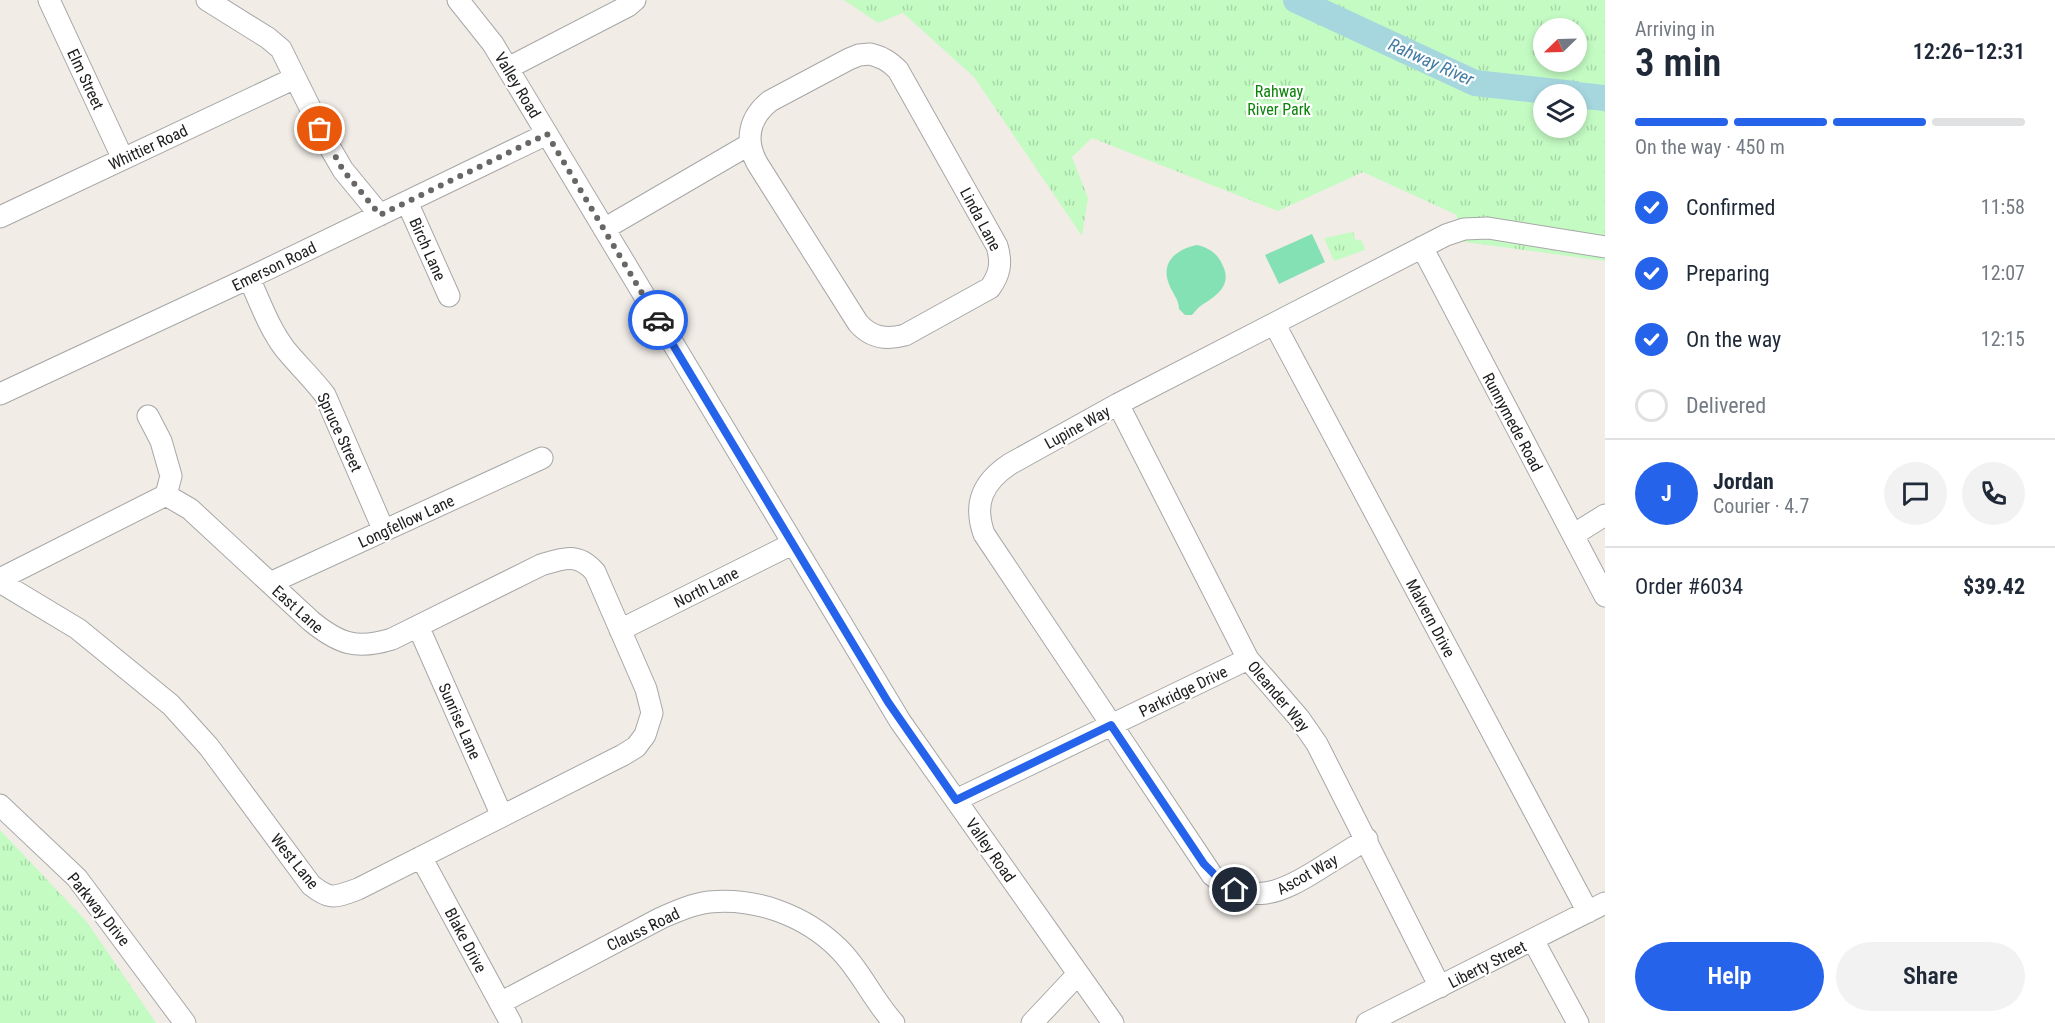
<!DOCTYPE html>
<meta charset="utf-8">
<style>
:root{--surface:#fff;--page:#f2f2f3;--text:#1f2937;--muted:#747a83;--line:#e0e1e3;--accent:#2563eb}
body{margin:0;font-family:"Roboto Condensed",sans-serif;background:var(--page);color:var(--text);height:100vh;display:flex;flex-direction:column;font-size:22px;white-space:nowrap}
*{box-sizing:border-box;margin:0}
p{font-size:20px;color:var(--muted)}
.icon{flex:none;width:33px;height:33px;fill:none;stroke:currentColor;stroke-width:2;stroke-linecap:round;stroke-linejoin:round}
.map{position:relative;flex:1;overflow:hidden}
.panel{display:flex;flex-direction:column;background:var(--surface);width:450px}
.panel>*{flex:none}
.needle{width:39px;rotate:247deg}
.buttons{position:absolute;left:1533px;top:18px;display:grid;gap:12px}
.buttons a{display:grid;place-items:center;width:54px;height:54px;border-radius:50%;background:var(--surface);box-shadow:0 3px 9px #0003;font-size:30px}
.pin{position:absolute;display:grid;place-items:center;width:51px;height:51px;color:#fff;margin:-26px;border:3px solid #fff;border-radius:50%;box-shadow:0 2px 6px #0007}
.courier{position:absolute;display:grid;place-items:center;width:60px;height:60px;margin:-30px;border:4px solid #2563eb;border-radius:50%;background:#fff;color:#222;box-shadow:0 2px 8px #0007}
.head em{font-style:normal;font-weight:600}
.head div{display:flex;flex-direction:column-reverse}
.head{display:flex;align-items:center;justify-content:space-between;height:102px;padding:0 30px}
h1{font-size:39px;font-weight:600;line-height:45px}
.bar{display:grid;grid-template-columns:repeat(4,1fr);gap:9px 6px;align-content:center;height:72px;padding:0 30px}
.bar i{height:8px;border-radius:4px;background:var(--line)}
.bar .on{background:var(--accent)}
.bar p{grid-column:span 4}
.line{display:flex;align-items:center;gap:15px;padding:0 30px;border-top:2px solid var(--line)}
.line div{flex:1}
.round{display:grid;place-items:center;flex:none;width:63px;height:63px;border-radius:32px;background:var(--page)}
ol{padding:0 30px;list-style:none}
li{display:flex;align-items:center;gap:18px;height:66px}
li p{margin-inline-start:auto}
li .icon{padding:6px;border-radius:50%;background:var(--accent);color:#fff;stroke-width:4}
li:last-child{color:var(--muted)}
li i{width:33px;height:33px;border:3px solid var(--line);border-radius:50%}
.cta{display:flex;gap:12px;margin-top:auto;padding:12px 30px}
.cta a{flex:1;height:69px;border-radius:36px;background:var(--accent);color:#fff;font-size:24px;font-weight:600;line-height:69px;text-align:center}
.cta a+a{background:var(--page);color:var(--text)}
main{display:flex;flex:1;min-height:0}
.map>svg:first-child{display:block}
.park{fill:url(#park-tufts);fill-rule:evenodd}
.pitch{fill:#83e1b4}
.lines{fill:none;stroke-linecap:round;stroke-linejoin:round}
.river{stroke:#a6d7df;stroke-width:26}
.minor-casing{stroke:#a7a7a7;stroke-width:23}
.minor{stroke:#fff;stroke-width:21}
.done{stroke:#696765;stroke-width:6;stroke-dasharray:0 10.8}
.route{stroke:#2563eb;stroke-width:8}
.labels{text-anchor:middle;stroke-width:4.5;stroke-linejoin:round;paint-order:stroke}
.street-label{font-size:16px;fill:#202020;stroke:#fff}
.park-label{font-size:16px;fill:#0a8309;stroke:#fff}
.water-label{font-size:18px;font-style:italic;fill:#437ca3;stroke:#fff}
</style>
<main>
<div class="map">
<svg width="1605" height="1023" viewBox="0 0 1605 1023">
<defs>
<pattern id="park-tufts" width="24" height="20" patternUnits="userSpaceOnUse" patternTransform="scale(1.5)"><rect width="24" height="20" fill="#c4fbc3"/><path d="M3 7l-1-3M5 7V3M7 7l1-3M15 17l-1-3M17 17v-4M19 17l1-3" fill="none" stroke="#a8d7a7"/></pattern>
</defs>
<rect width="100%" height="100%" fill="#f1ece6"/>
<path class="park" d="M844,0h761v261l-148,-20v-26l-94,-43 -85,39 -186,-73 -20,19 16,41 -6,38 -108,-159 -71,-64 -25,10zM1544,28h32v34h-32zM1544,94h32v34h-32z
M1353,232l3,9 5,-2 4,11 -31,11 -10,-23z
M0,830l87,92 69,101h-156z"/>
<path class="pitch" d="M1312,234l13,28 -46,22 -14,-29z
M1197,245c12,3 20,8 25,19 11,21 -5,31 -20,41 -4,2 -7,7 -10,10h-7l-6,-6c0,-10 -7,-16 -10,-25 -9,-22 8,-35 28,-39z"/>
<g class="lines">
<path class="river" d="M1296,0l179,83 99,11
M1576,95l29,3"/>
<defs>
<path id="minor" d="M49,0l74,159
M207,0l61,38 13,11 48,97 14,24 37,45
M458,0l35,44 407,677 213,302
M870,54c12,3 19,7 28,16l99,176c5,17 3,28 -7,42l-85,47c-18,5 -34,3 -47,-12l-101,-160c-13,-24 -7,-46 13,-62l79,-42 10,-4z
M508,68l120,-62 7,-6
M407,202l42,94
M0,217l295,-139
M604,229l146,-85
M1422,247l183,349
M249,278c11,24 20,50 36,71 13,16 28,30 40,46l59,136
M1275,325l313,587
M0,394l249,-116 298,-144
M1118,404l130,255 51,59 18,26 123,243
M148,416l13,25 10,35 -5,19
M1573,535l32,-20
M0,579l166,-84
M0,582l78,47 93,76 38,42 102,138c20,16 24,12 47,4l265,-134 13,-8 9,-12 7,-22 -6,-24 -51,-117c-17,-20 -32,-14 -54,-7l-149,74c-35,11 -53,5 -81,-18l-121,-112 -24,-14
M270,583l272,-125
M418,626l84,190
M620,630l172,-86
M956,800l292,-141
M0,805l77,73 108,145
M1367,839c-16,10 -32,20 -48,30 -38,24 -68,38 -107,6l-228,-341c-11,-31 -1,-52 26,-70l108,-60 328,-169 18,-6 24,-1 117,19
M421,857l90,166
M1533,940l45,83
M500,1003l161,-85c16,-7 32,-14 48,-16 47,-5 97,14 130,47 22,22 34,51 55,74
M1032,1023l46,-49
M1367,1023l238,-120"/>
</defs>
<use href="#minor" class="minor-casing"/>
<use href="#minor" class="minor"/>
</g>
<g class="lines">
<path class="done" d="M320,129l23,41 37,45 167,-81 111,186"/>
<path class="route" d="M658,320l230,382 68,98 155,-75 93,139 19,19 12,7"/>
</g>
<g class="labels">
<g class="street-label">
<text transform="translate(86 79) rotate(65)" y="6">Elm Street</text>
<text transform="translate(518 85) rotate(59)" y="6">Valley Road</text>
<text transform="translate(148 147) rotate(-25)" y="6">Whittier Road</text>
<text transform="translate(981 219) rotate(62)" y="6">Linda Lane</text>
<text transform="translate(428 249) rotate(66)" y="6">Birch Lane</text>
<text transform="translate(274 266) rotate(-26)" y="6">Emerson Road</text>
<text transform="translate(1513 422) rotate(62)" y="6">Runnymede Road</text>
<text transform="translate(1077 427) rotate(-29)" y="6">Lupine Way</text>
<text transform="translate(340 432) rotate(65)" y="6">Spruce Street</text>
<text transform="translate(406 521) rotate(-25)" y="6">Longfellow Lane</text>
<text transform="translate(706 587) rotate(-27)" y="6">North Lane</text>
<text transform="translate(298 609) rotate(42)" y="6">East Lane</text>
<text transform="translate(1431 618) rotate(62)" y="6">Malvern Drive</text>
<text transform="translate(1183 691) rotate(-26)" y="6">Parkridge Drive</text>
<text transform="translate(1279 696) rotate(50)" y="6">Oleander Way</text>
<text transform="translate(460 721) rotate(66)" y="6">Sunrise Lane</text>
<text transform="translate(991 850) rotate(55)" y="6">Valley Road</text>
<text transform="translate(295 861) rotate(51)" y="6">West Lane</text>
<text transform="translate(1307 874) rotate(-29)" y="6">Ascot Way</text>
<text transform="translate(99 909) rotate(51)" y="6">Parkway Drive</text>
<text transform="translate(643 929) rotate(-26)" y="6">Clauss Road</text>
<text transform="translate(466 940) rotate(62)" y="6">Blake Drive</text>
<text transform="translate(1487 964) rotate(-27)" y="6">Liberty Street</text>
</g>
<g class="park-label">
<text x="1279" y="97">Rahway<tspan x="1279" dy="18">River Park</tspan></text>
</g>
<g class="water-label">
<text transform="translate(1431 62) rotate(24)" y="6">Rahway River</text>
</g>
</g>
</svg>
<div class="buttons">
<a><svg class="needle" viewBox="-14 -14 28 28"><path d="M0-13l5 13h-10z" fill="#e53935"/><path d="M0 13l5-13h-10z" fill="#747a83"/></svg></a>
<a><svg class="icon" aria-label="layers" viewBox="0 0 24 24"><path d="M12 4l9 5-9 5-9-5zM3 14l9 5 9-5"/></svg></a>
</div>
<div class="pin" style="left:320px;top:129px;background:#ea580c"><svg class="icon" aria-label="bag" viewBox="0 0 24 24"><path d="M5 8h14l-1 12H6zM9 8a3 3 0 0 1 6 0"/></svg></div>
<div class="pin" style="left:1235px;top:890px;background:#1f2937"><svg class="icon" aria-label="home" viewBox="0 0 24 24"><path d="M3 11l9-7 9 7M6 9v11h12V9"/></svg></div>
<div class="courier" style="left:658px;top:320px"><svg class="icon" aria-label="car" viewBox="0 0 24 24"><path d="M5 17H2v-5l4-1 3-4h7l3 4 3 1v5h-3M9 17h6M6 11h13"/><circle cx="7" cy="17" r="2"/><circle cx="17" cy="17" r="2"/></svg></div>
</div>
<section class="panel">
<div class="head"><div><h1>3 min</h1><p>Arriving in</p></div><em>12:26–12:31</em></div>
<div class="bar"><i class="on"></i><i class="on"></i><i class="on"></i><i></i><p>On the way · 450 m</p></div>
<ol>
<li><svg class="icon" aria-label="check" viewBox="0 0 24 24"><path d="M5 12l5 5 9-10"/></svg>Confirmed<p>11:58</p></li>
<li><svg class="icon" aria-label="check" viewBox="0 0 24 24"><path d="M5 12l5 5 9-10"/></svg>Preparing<p>12:07</p></li>
<li><svg class="icon" aria-label="check" viewBox="0 0 24 24"><path d="M5 12l5 5 9-10"/></svg>On the way<p>12:15</p></li>
<li><i></i>Delivered</li>
</ol>
<div class="line" style="height:108px"><b class="round" style="background:var(--accent);color:#fff">J</b><div><b>Jordan</b><p>Courier · 4.7</p></div><a class="round"><svg class="icon" aria-label="chat" viewBox="0 0 24 24"><path d="M4 5h16v11H9l-5 4z"/></svg></a><a class="round"><svg class="icon" aria-label="phone" viewBox="0 0 24 24"><path d="M5 4h4l2 5-3 2q2 4 5 5l2-3 5 2v4C11 20 4 13 5 4z"/></svg></a></div>
<div class="line" style="height:78px"><div>Order #6034</div><b>$39.42</b></div>
<div class="cta"><a>Help</a><a>Share</a></div>
</section>
</main>
